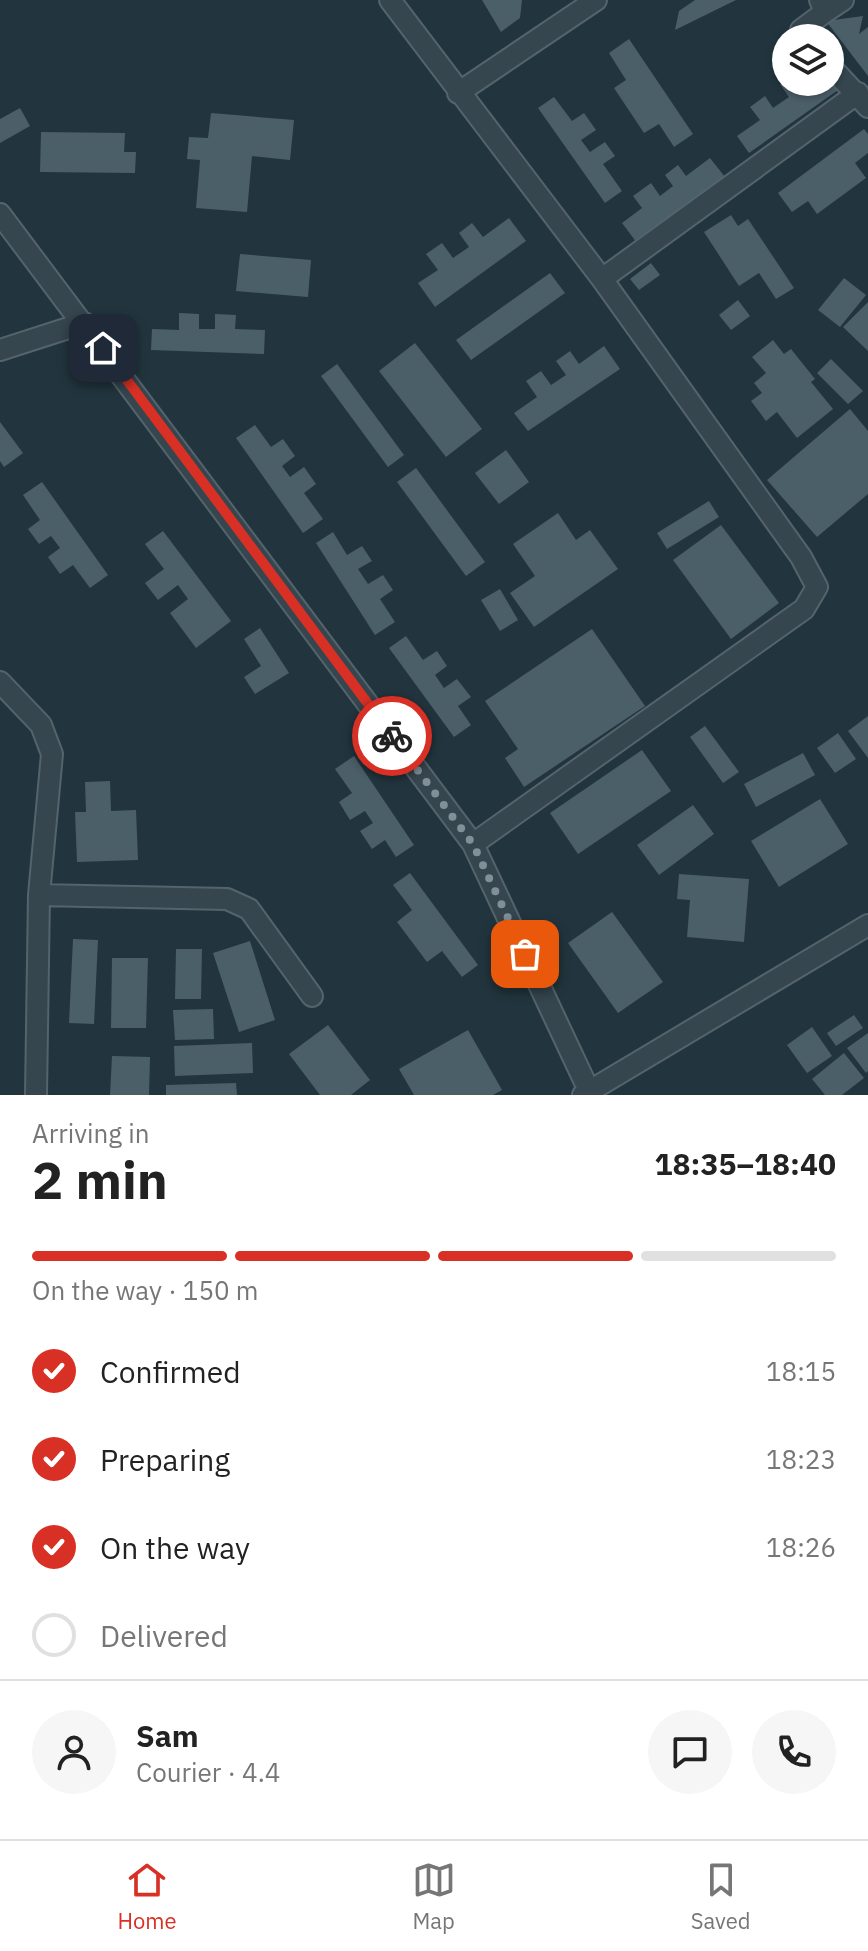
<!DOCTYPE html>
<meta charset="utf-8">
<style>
:root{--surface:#fff;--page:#f6f6f6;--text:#222;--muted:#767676;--line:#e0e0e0;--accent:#d93025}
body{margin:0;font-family:"IBM Plex Sans",sans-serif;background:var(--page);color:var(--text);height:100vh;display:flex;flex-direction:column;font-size:30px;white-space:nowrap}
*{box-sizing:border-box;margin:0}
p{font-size:26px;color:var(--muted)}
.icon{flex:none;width:44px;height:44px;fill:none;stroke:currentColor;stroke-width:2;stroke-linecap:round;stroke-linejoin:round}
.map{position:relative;height:1095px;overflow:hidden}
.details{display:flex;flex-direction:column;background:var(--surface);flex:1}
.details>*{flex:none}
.buttons{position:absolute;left:772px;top:24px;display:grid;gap:16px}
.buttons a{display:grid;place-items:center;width:72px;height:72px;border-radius:50%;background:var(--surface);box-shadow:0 2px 6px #0004;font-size:40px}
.pin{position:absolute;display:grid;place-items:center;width:68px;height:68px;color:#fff;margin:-34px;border-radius:16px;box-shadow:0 4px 12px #0006}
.courier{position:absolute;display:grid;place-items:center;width:80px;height:80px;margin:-40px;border:6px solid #d93025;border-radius:50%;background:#fff;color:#222;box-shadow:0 2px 10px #0007}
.headline em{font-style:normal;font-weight:700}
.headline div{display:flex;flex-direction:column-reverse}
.headline{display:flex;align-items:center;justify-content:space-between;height:136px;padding:0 32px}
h1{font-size:52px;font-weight:700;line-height:60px}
.bar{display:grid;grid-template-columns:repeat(4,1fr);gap:12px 8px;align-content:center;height:96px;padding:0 32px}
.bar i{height:10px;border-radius:6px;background:var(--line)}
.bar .active{background:var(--accent)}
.bar p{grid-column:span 4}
.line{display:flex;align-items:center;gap:20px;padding:0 32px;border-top:2px solid var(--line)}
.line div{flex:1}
.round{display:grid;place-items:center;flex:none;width:84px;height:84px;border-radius:42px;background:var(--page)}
ol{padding:0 32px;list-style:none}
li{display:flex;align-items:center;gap:24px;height:88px}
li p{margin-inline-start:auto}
li .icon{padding:8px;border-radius:50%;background:var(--accent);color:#fff;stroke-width:4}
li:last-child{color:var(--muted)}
li i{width:44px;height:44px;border:4px solid var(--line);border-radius:50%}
.tabs{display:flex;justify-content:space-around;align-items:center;height:112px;border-top:2px solid var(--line);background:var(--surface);font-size:22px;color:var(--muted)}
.tabs a{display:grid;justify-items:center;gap:4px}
.tabs .active{color:var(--accent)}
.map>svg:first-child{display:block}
.building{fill:#4b5f69}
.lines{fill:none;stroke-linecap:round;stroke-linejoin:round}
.street-casing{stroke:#54636c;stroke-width:24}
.street{stroke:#36464e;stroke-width:20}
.done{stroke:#808f98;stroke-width:8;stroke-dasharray:0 14.4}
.route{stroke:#d93025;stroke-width:10}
</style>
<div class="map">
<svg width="868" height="1095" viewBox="0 0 868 1095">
<rect width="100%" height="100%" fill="#22353e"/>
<path class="building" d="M482,0h40l-2,18 -19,14z
M695,0h41l-61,30 4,-19z
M863,16l-4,18 9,-7v49l-42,-55z
M629,39l64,95 -19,13 -15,-23 -15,9 -30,-45 12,-8 -17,-27z
M830,79l8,11 -89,63 -12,-17 23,-16 -10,-13 15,-11 8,12 16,-11 -9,-13 6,-4 11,2 4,5 8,-5h21z
M554,97l18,24 12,-8 12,17 -15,10 9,12 15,-10 10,14 -12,8 19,27 -17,12 -67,-95z
M20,108l10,18 -30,17v-24z
M211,113l83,7 -4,40 -38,-4 -5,56 -51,-4 4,-48 -13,-1 2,-22 19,1z
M864,129l4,5v19l-13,10 11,15 -49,36 -9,-13 -16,11 -14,-19z
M41,132l84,1 -1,19h12l-1,21 -95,-1z
M710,158l15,19 -88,66 -15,-20 20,-15 -9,-12 18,-13 9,13 13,-10 -8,-11 13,-10 8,11z
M731,215l7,11 10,-7 46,69 -18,11 -17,-26 -20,13 -35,-54z
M509,218l17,23 -91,66 -17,-24 20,-13 -12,-16 16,-11 11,15 16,-11 -10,-14 13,-10 11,14z
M240,254l71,6 -3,37 -72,-6z
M651,263l9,12 -21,15 -9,-11z
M550,273l15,20 -94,67 -15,-20z
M844,278l22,17 -26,32 -22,-17z
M738,300l12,16 -19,14 -12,-15z
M868,302v49l-25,-24z
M179,313l20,1v15h16v-15l21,1 -1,14 30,1 -1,24 -113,-4 1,-21 27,1z
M773,340l11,14 7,-5 24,30 -4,3 22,27 -36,29 -20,-26 -11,9 -15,-20 11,-8 -8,-10 12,-10 -14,-16z
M415,343l67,86 -36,28 -67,-86z
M604,346l16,23 -92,62 -14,-18 23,-16 -11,-16 15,-10 10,14 15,-10 -10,-14 14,-10 9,13z
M831,359l32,32 -15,13 -31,-31z
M337,364l67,91 -16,12 -67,-91z
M850,409l18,22v63l-51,43 -50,-57z
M0,422l23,31 -19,14 -4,-6z
M255,425l16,22 12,-8 12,17 -13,10 8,11 14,-10 12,17 -12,9 19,26 -20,14 -67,-95z
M506,450l23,32 -30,22 -24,-31z
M416,468l69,94 -19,14 -69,-94z
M42,482l66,93 -18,13 -17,-23 -13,9 -12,-17 12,-9 -9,-12 -12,8 -11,-15 12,-9 -17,-25z
M709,501l10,16 -52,32 -10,-16z
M558,513l18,27 14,-10 28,39 -84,58 -24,-34 25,-17 -22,-32z
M721,525l58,78 -48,36 -58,-79z
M163,531l68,90 -35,27 -26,-35 18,-14 -10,-14 -20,15 -13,-17 19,-14 -19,-25z
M333,532l14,23 15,-9 10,15 -14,8 10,15 15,-9 10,15 -13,9 15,23 -20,13 -59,-92z
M500,589l18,31 -18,11 -19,-31z
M260,628l29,45 -34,21 -11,-17 17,-11 -17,-27z
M592,629l53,77 -121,81 -19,-29 13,-9 -33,-48z
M406,636l17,24 14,-9 10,15 -12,9 9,13 13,-9 14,18 -13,9 13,19 -17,12 -65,-89z
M868,716v42l-20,-27z
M705,726l34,46 -16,11 -33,-46z
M838,733l18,26 -21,14 -18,-25z
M642,750l29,41 -93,63 -28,-41z
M803,753l12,22 -59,32 -12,-23z
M354,756l60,89 -18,12 -11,-17 -13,9 -12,-18 13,-8 -8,-12 -15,9 -11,-18 13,-9 -17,-24z
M110,781l1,30 25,-1 2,50 -61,2 -2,-50h11l-1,-30z
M820,799l28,45 -69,43 -28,-46z
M693,805l21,29 -55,41 -22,-30z
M410,873l68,92 -16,12 -20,-26 -15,11 -30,-40 15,-12 -19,-25z
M679,874l70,5 -5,63 -57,-5 3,-37 -13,-1z
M612,912l51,70 -45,31 -50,-70z
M73,939l25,1 -4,84 -25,-1z
M250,941l25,79 -36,12 -26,-79z
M176,949h26l-1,50h-26z
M112,958h36l-2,70h-35z
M213,1009l1,30 -39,1 -2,-30z
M854,1015l9,13 -27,18 -9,-13z
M328,1025l42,55 -19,15h-31l-31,-41z
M812,1027l20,29 -25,17 -20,-28z
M468,1030l34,60 -9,5h-79l-15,-26z
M868,1033v38l-2,2 -19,-25z
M252,1043l1,30 -78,3 -1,-30z
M844,1053l20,25 -22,17h-17l-13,-16z
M112,1056l38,1 -1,38h-39z
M236,1083l1,12h-71v-10z"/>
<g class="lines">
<defs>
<path id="street" d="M390,0l212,279 199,278 16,30 -13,22 -331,235
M825,12l18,-12
M806,38l-5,-8 24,-18 -5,-12
M830,66l38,41
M458,93l138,-93
M0,214l473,630 118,251
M602,279l256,-186
M0,350l84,-27
M0,682l41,43 11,29 -13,141 -3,200
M39,895l188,4 22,10 63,87
M583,1095l285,-170"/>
</defs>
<use href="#street" class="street-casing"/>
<use href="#street" class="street"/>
</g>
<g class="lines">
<path class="done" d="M392,736l81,108 52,110"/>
<path class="route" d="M103,348l289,388"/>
</g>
</svg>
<div class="buttons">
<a><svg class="icon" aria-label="layers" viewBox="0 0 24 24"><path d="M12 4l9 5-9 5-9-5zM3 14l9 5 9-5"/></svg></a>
</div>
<div class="pin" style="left:525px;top:954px;background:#ea580c"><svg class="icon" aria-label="bag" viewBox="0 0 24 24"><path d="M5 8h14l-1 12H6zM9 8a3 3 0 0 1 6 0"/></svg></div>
<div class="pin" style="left:103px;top:348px;background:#1f2937"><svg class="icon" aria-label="home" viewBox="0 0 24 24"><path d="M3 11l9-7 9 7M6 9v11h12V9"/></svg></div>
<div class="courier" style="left:392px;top:736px"><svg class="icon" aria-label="bike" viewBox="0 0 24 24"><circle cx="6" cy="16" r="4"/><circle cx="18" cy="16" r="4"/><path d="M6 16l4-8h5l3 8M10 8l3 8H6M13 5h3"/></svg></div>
</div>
<section class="details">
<div class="headline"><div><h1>2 min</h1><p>Arriving in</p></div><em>18:35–18:40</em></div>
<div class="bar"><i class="active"></i><i class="active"></i><i class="active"></i><i></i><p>On the way · 150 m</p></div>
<ol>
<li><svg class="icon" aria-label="check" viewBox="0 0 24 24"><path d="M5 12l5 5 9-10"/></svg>Confirmed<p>18:15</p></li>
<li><svg class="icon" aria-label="check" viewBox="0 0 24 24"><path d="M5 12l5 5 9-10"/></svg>Preparing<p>18:23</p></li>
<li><svg class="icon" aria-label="check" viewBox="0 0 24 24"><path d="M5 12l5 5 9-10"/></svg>On the way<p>18:26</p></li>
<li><i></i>Delivered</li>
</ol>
<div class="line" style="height:144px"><a class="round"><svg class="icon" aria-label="person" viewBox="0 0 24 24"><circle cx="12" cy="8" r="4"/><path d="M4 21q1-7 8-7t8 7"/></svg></a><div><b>Sam</b><p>Courier · 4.4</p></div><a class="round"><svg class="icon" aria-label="chat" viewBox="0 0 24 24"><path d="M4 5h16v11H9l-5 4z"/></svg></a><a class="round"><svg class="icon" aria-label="phone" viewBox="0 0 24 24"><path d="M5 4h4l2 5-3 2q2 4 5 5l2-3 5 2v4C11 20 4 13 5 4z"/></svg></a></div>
</section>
<nav class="tabs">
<a class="active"><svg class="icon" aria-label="home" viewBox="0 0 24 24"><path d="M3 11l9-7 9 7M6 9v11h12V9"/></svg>Home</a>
<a><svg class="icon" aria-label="map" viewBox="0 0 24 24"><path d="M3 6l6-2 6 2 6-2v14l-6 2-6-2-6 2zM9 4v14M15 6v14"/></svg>Map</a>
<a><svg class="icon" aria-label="saved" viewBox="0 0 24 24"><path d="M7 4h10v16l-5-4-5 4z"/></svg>Saved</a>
</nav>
